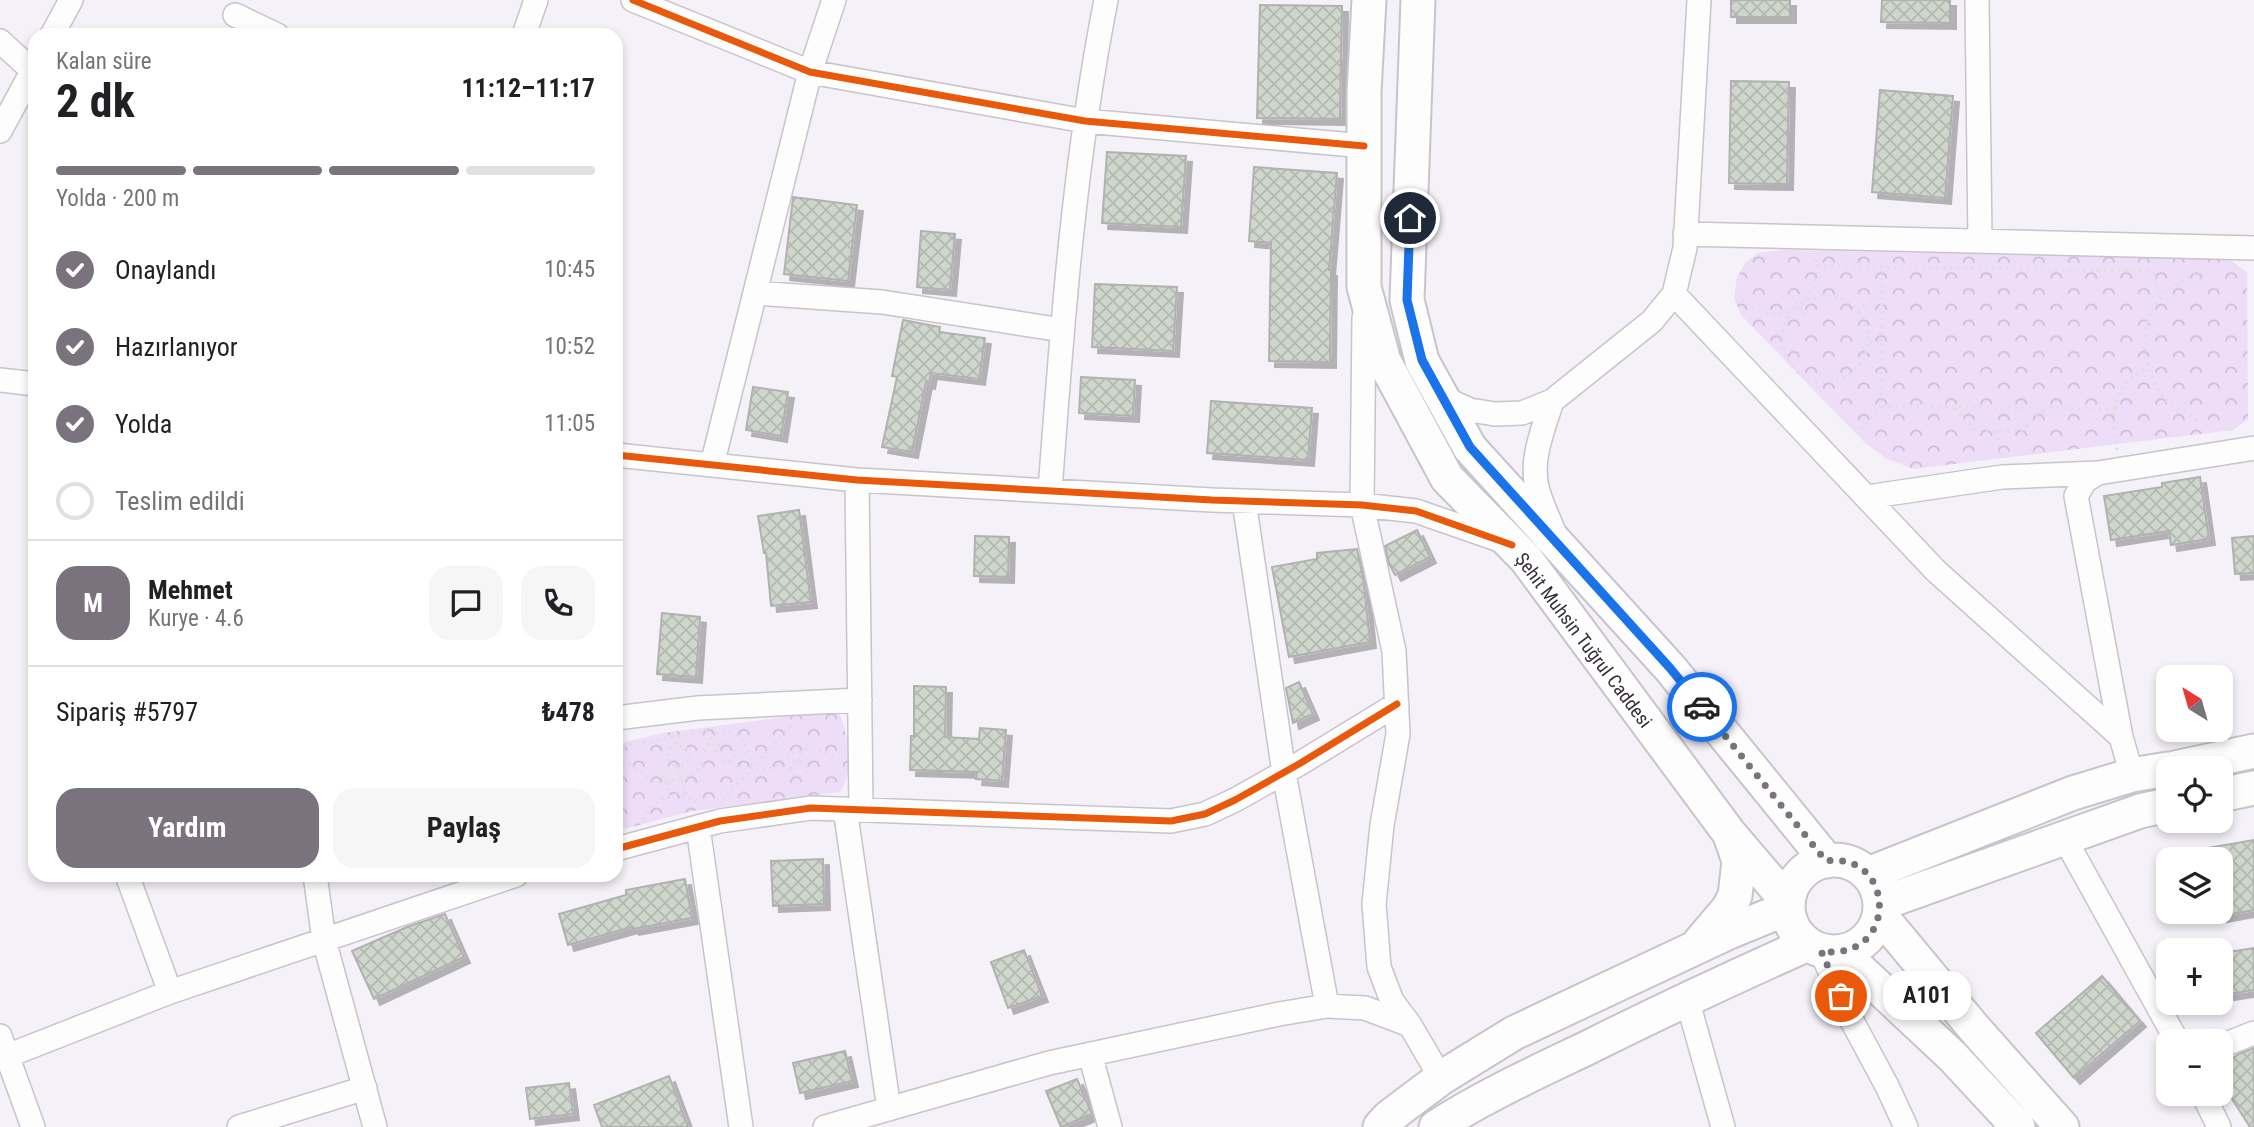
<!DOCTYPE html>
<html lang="tr">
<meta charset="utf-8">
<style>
:root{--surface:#fff;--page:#f6f6f6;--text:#202124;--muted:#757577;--line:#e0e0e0;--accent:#7a737d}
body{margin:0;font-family:"Roboto Condensed",sans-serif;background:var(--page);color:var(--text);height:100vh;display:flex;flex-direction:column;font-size:26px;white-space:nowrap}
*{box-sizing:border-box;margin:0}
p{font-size:23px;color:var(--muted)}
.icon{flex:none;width:38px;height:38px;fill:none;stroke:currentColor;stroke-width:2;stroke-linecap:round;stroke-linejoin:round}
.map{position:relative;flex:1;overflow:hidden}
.sheet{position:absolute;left:28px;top:28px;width:595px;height:854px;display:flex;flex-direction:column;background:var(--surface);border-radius:21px;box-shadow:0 4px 10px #0003}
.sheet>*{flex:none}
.needle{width:46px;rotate:323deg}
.tools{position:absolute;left:2156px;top:665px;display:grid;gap:14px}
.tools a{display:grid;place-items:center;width:77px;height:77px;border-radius:14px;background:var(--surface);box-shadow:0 4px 10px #0003;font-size:35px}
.pin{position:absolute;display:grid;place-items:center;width:60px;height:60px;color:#fff;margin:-30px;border:4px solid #fff;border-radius:50%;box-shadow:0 2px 7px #0007}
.courier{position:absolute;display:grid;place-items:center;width:70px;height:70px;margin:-35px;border:5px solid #1a73e8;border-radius:50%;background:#fff;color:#222;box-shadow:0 2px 9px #0007}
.bubble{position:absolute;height:49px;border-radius:21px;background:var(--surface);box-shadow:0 4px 10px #0003;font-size:23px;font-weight:700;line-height:49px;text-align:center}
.summary em{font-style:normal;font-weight:700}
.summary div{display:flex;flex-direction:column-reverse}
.summary{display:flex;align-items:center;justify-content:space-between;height:119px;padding:0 28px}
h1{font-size:46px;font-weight:700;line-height:52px}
.bar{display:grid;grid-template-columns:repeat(4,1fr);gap:10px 7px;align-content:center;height:84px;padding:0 28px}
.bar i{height:9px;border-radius:5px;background:var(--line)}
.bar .selected{background:var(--accent)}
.bar p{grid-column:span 4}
.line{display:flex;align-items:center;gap:18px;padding:0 28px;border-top:2px solid var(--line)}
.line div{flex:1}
.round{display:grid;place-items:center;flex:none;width:74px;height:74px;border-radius:21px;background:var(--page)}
ol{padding:0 28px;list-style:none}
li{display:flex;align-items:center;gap:21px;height:77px}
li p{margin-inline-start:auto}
li .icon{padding:7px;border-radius:50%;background:var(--accent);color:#fff;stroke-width:4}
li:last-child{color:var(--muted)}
li i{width:38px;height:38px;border:4px solid var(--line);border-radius:50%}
.primary-button{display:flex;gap:14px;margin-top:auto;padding:14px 28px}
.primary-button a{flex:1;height:80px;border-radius:21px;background:var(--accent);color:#fff;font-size:28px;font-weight:700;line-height:80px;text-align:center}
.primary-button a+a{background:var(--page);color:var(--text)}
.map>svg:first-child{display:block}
.park{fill:url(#park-crowns)}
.building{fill:url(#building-cross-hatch);stroke:#b0b2b0;stroke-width:2;filter:url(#shadow)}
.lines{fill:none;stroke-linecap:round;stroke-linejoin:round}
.minor-casing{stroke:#c8c3cc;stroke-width:26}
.secondary-casing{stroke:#c8c3cc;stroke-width:37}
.path{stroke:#e0dee0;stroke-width:3.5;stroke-dasharray:2 5;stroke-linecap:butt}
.minor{stroke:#fefdfe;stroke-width:23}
.secondary{stroke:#fefdfe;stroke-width:33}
.cycleway-casing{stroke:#fff;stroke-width:11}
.cycleway{stroke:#e8590c;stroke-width:7}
.done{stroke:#7a737d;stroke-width:7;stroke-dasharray:0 12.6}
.route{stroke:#1a73e8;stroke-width:9}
.labels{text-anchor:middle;stroke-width:5;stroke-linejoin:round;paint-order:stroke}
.street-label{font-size:19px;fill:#372f3b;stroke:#fff}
</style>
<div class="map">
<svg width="2254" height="1127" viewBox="0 0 2254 1127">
<defs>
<pattern id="park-crowns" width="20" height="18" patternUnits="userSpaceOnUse" patternTransform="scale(1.75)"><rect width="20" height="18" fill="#edddf7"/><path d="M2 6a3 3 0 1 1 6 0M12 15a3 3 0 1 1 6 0" fill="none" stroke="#ccbed5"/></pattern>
<pattern id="building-cross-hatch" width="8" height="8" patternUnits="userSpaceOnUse" patternTransform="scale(1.75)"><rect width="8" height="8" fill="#cfd7cd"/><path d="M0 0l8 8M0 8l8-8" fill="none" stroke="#b2b9b1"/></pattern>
<filter id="shadow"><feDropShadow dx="6" dy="6" stdDeviation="0" flood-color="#0004"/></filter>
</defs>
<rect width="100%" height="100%" fill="#f5f1f8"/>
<path class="park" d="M1785,250l444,9 18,13 1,147 -15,11 -320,39 -27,-11 -21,-15 -124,-128 -7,-17 3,-20 8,-15 13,-10z
M839,710c8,26 17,58 1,82l-147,19 -77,20v-87l47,-11z"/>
<path class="building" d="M1731,0h59v17h-59z
M1882,0h68v23l-69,-1z
M1260,5l82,1 -2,113 -83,-1z
M1731,81l58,1 -2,102 -58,-1z
M1880,90l73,6 -8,102 -73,-6z
M1107,152l79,4 -5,71 -79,-4z
M1254,167l83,6 -8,97h2l-1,92 -61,-1 2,-118 -22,-2z
M793,197l64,8 -9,76 -64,-7z
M921,231l34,3 -5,56 -33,-3z
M1095,284l82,3 -4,64 -81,-4z
M903,320l37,7 -1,5 46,6 -6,41 -48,-6 -2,10 -3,-1 -14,70 -30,-5 15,-70 -5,-1z
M1081,377l54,3 -2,36 -54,-3z
M753,387l35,5 -7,44 -35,-6z
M1211,401l101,7 -4,52 -101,-7z
M2200,477l9,62 -38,6 -2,-14 -58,9 -7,-44 58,-9v-4z
M799,510l12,92 -40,4 -5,-53h-2l-6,-37z
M1417,530l13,27 -35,18 -6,-11 -4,-18z
M975,536l34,1 -1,40 -34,-1z
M2254,536v37l-19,1 -3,-36z
M1357,549l6,28 7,65 -81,15 -17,-90 45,-8v-6z
M662,613l38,4 -4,60 -39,-3z
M1299,682l14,32 -20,9 -7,-35z
M914,686l32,1 -1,50 34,2 1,-11 26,2 -4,51 -26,-2 1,-7 -67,-2 1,-34h3z
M2254,840v70l-33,6v-57h-30l-1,-8z
M823,859l1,45 -51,2 -2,-45z
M685,879l7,39 -59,11 -1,-2 -64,18 -9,-31 67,-19v-5z
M445,914l19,43 -90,42 -22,-48 55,-24z
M2254,948v42l-26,4 -6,-41z
M1024,950l18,46 -34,12 -17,-46z
M2102,976l38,45 -66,57 -38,-45z
M2254,1048v79h-4l-29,-45v-16l18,-12z
M845,1051l7,30 -52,12 -7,-30z
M669,1076l19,51h-86l-8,-22z
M1077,1079l15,35 -31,13 -15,-36z
M569,1083l4,31 -43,5 -4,-31z"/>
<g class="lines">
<defs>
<path id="minor" d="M633,0l177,72 275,49 279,25
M1977,0l3,241
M235,15l42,20
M52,35l19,-35
M524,35l12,-35
M0,41l35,32
M0,131l35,-65
M1685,234l569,14
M755,293l127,9 180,28
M1674,294l262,277 185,166
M1364,318l-2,187 32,146 4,83 -16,91 -8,79 5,63 13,34 18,24 31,53
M0,380l35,4
M1443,398l27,12 25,4 27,-1 30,-12 100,-80 22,-27 11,-46 14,-248
M1552,401c-9,29 -23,60 -14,90 4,14 11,28 16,41
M616,455l241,25 355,20 150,5 54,6 89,31
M712,465l98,-393 24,-72
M857,480l4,329
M1050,491c12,-165 24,-329 56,-491
M1867,497l135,-20 96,-4
M1244,501l40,272 43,233
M616,718l82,-10 162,-8
M2132,775l-11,-38 -45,-241 9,-15 13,-8 156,-25
M845,809l44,300
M698,827l43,300
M2065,839l112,202
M616,849l104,-28 91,-13 360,13 34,-7 30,-14 64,-36 98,-60
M127,875l43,117
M315,875l9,65 51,187
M1821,951l30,68 36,67 19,41
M1687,999l36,128
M0,1036l33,91
M2221,1046l33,-13
M1090,1054l20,73
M7,1056l163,-64 346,-117
M2203,1094l16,33
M239,1127l126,-39
M825,1127l224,-64 230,-49 48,-8 38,2 45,17"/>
<path id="secondary" d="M1369,0l-5,92v195l20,74 63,117 79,81 203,274 59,69
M1418,0l-11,300 15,61 48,87 200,220 157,193
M2175,768l79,-17
M2221,795l33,-7
M1788 906a46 46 0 1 1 92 0a46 46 0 1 1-92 0Z
M1868,874l205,-81 59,-18 36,-6
M1880,904l260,-93 28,-6
M1880,915l94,113 88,99
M1700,942l28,-33 7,-13 4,-35 -9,-26
M1841,952l112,105 65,70
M1380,1127l9,-10 52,-39 73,-45 215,-101 59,-24
M1436,1127c48,-31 101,-55 153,-80 72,-36 145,-70 219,-103"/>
</defs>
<use href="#minor" class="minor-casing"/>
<use href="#secondary" class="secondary-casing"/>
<path class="path" d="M1815,259l3,7 334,5 9,25
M1788,290l20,28
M1782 339a43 43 0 1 1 86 0a43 43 0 1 1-86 0Z
M1742,299c14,16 33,18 52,10
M1805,299l10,-14 3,-19
M1858,311l24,-20 2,-24
M1881,341l1,-50
M1882,406l233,3
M1955,408l20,23h46l24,-22
M2197,420c-11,-7 -23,-13 -32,-21 -8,-8 -14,-23 -17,-34 -11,-48 8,-76 52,-93v14
M1861,429l21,-23 -1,-65 -13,1
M1997,431l3,26
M2117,450c-6,-35 -6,-69 32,-82
M675,735v9c-7,4 -9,12 -4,19l10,3 6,-3 3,-10 -4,-6 -11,-3
M716 752a10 10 0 1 1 20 0a10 10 0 1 1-20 0Z
M616,748l91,-17
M616,760l12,3 29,20 31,-6 14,-10c4,-16 2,-29 20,-36 26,3 23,17 31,37 31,15 29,-43 86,-8
M798,761l5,-14
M791 769a8 8 0 1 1 16 0a8 8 0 1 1-16 0Z
M677,766l10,30
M661,769l9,25
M723,800l68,-75
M643,819c13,-23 33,-33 57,-15"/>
<use href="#minor" class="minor"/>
<use href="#secondary" class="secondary"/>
<defs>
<path id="cycleway" d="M633,0l177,72 275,49 279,25
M616,455l241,25 355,20 150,5 54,6 96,34
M616,849l104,-28 91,-13 360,13 34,-7 30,-14 64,-36 98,-60"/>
</defs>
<use href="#cycleway" class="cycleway-casing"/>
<use href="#cycleway" class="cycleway"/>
</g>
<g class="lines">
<path class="done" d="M1702,707l124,154c71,-10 73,102 -5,90l20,45"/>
<path class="route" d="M1410,218l-3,82 15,60 48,87 200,221 32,39"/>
</g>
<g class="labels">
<g class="street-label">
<text transform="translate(1584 640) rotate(53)" y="7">Şehit Muhsin Tuğrul Caddesi</text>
</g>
</g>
</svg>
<div class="tools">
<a><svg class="needle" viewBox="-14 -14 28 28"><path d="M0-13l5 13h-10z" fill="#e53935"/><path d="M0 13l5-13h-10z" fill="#757577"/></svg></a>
<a><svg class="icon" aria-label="locate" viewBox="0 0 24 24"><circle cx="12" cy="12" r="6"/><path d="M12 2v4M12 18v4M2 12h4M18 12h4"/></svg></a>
<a><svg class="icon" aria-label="layers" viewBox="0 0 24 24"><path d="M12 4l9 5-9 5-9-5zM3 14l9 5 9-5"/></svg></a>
<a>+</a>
<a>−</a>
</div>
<div class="pin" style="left:1841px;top:996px;background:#ea580c"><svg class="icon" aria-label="bag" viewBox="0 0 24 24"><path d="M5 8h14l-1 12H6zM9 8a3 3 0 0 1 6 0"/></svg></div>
<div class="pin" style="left:1410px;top:218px;background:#1f2937"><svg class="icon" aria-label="home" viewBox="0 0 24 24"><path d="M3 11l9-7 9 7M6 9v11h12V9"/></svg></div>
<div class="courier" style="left:1702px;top:707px"><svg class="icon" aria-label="car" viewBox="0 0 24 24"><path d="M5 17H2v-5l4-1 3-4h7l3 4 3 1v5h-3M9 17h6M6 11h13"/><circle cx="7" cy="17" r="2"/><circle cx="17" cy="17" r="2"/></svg></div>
<div class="bubble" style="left:1883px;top:971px;width:88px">A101</div>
<section class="sheet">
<div class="summary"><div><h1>2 dk</h1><p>Kalan süre</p></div><em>11:12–11:17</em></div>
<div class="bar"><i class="selected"></i><i class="selected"></i><i class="selected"></i><i></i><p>Yolda · 200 m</p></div>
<ol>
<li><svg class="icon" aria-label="check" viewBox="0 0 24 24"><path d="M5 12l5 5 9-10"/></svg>Onaylandı<p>10:45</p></li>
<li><svg class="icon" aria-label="check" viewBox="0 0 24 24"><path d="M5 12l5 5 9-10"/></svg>Hazırlanıyor<p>10:52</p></li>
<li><svg class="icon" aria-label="check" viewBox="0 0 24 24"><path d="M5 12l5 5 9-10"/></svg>Yolda<p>11:05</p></li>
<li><i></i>Teslim edildi</li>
</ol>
<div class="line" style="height:126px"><b class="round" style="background:var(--accent);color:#fff">M</b><div><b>Mehmet</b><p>Kurye · 4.6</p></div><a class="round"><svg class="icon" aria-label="chat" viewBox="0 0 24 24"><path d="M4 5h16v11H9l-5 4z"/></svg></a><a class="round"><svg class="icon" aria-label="phone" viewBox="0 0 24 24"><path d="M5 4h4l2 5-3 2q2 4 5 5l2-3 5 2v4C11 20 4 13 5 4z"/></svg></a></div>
<div class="line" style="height:91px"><div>Sipariş #5797</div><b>₺478</b></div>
<div class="primary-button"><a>Yardım</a><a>Paylaş</a></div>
</section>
</div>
